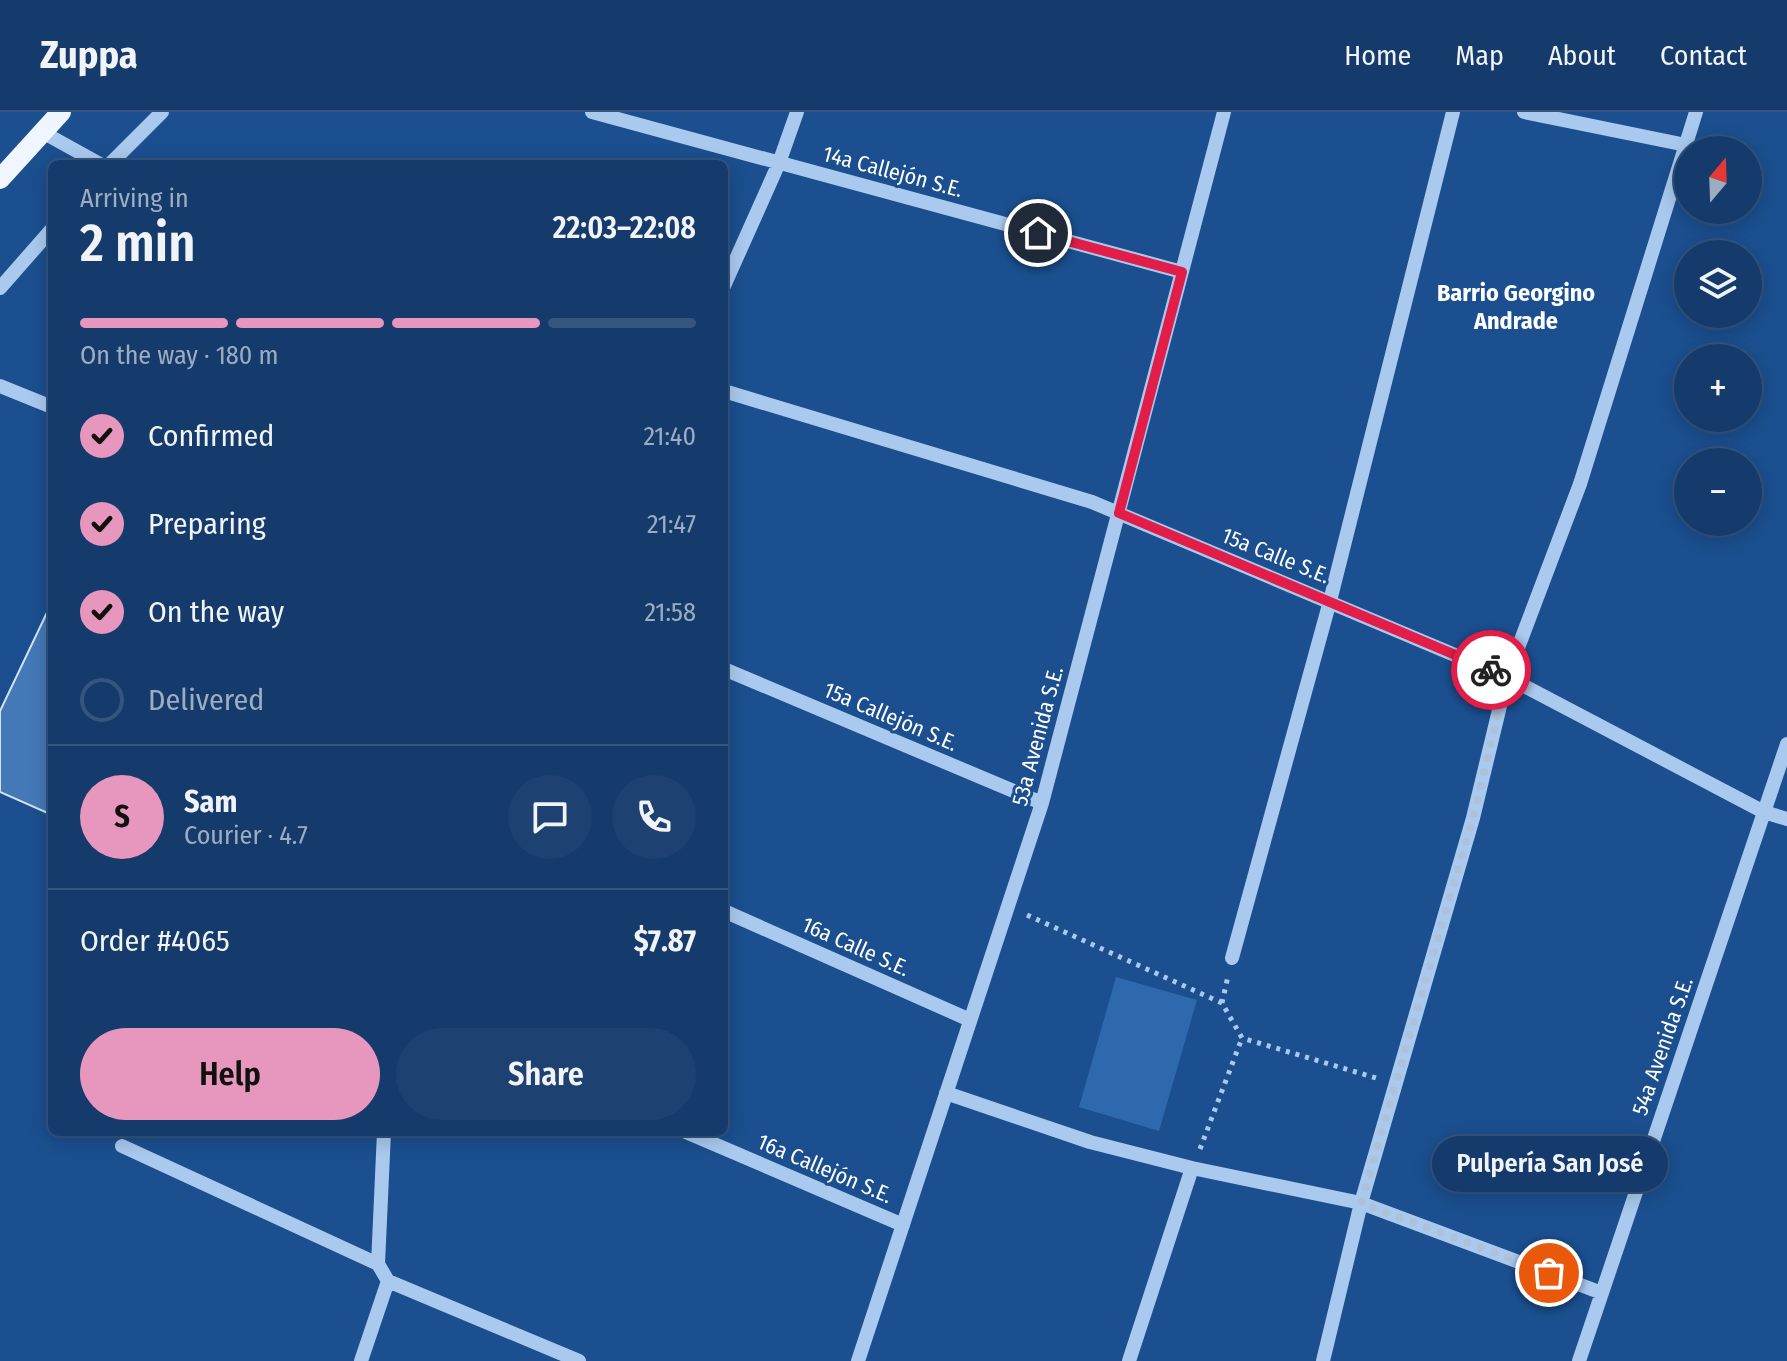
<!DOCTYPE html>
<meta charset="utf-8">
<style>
:root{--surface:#143b6b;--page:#1d4271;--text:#f1f3f6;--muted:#9dadc1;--line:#33557e;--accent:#e797bd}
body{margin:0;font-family:"Fira Sans Condensed",sans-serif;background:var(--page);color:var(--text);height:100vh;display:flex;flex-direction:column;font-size:30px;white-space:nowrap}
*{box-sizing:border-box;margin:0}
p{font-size:26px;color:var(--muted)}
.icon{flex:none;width:44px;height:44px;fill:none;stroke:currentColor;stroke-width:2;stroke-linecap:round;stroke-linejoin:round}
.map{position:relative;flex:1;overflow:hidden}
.details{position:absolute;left:48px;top:48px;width:680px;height:976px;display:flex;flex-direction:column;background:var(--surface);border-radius:12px;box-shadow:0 4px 20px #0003,0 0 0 2px var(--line)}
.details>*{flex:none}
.needle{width:52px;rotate:19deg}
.controls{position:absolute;left:1674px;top:24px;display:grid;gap:16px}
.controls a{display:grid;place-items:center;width:88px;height:88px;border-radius:50%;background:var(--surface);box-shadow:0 4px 20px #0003,0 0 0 2px var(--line);font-size:40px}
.pin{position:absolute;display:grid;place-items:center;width:68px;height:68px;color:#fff;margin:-34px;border:4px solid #fff;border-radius:50%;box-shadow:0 2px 8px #0007}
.courier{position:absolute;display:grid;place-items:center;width:80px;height:80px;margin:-40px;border:6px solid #e11d48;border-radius:50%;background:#fff;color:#222;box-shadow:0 2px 10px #0007}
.bubble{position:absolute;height:56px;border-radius:28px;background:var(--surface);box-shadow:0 4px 20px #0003,0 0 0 2px var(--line);font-size:26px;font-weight:600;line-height:56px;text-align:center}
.head em{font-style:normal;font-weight:600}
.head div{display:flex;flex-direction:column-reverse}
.head{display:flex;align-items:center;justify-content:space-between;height:136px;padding:0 32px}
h1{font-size:52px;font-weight:600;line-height:60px}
.bar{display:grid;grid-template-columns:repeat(4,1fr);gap:12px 8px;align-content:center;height:96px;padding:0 32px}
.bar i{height:10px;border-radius:6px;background:var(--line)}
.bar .current{background:var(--accent)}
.bar p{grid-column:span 4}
.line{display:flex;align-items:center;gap:20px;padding:0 32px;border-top:2px solid var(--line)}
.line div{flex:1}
.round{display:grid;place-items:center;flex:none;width:84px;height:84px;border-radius:42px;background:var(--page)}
ol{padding:0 32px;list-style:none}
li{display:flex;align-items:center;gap:24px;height:88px}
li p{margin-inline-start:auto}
li .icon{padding:8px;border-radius:50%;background:var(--accent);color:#111;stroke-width:4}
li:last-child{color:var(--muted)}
li i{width:44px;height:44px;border:4px solid var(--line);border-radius:50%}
.primary-button{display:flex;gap:16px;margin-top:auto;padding:16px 32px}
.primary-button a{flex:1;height:92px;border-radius:48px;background:var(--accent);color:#111;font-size:32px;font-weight:600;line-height:92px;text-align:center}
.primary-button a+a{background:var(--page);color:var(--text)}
header{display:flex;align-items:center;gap:48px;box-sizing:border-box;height:112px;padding:0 40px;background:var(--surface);border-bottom:2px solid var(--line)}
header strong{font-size:38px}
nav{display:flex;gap:44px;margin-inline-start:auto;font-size:28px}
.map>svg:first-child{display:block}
.green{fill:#2e69ad}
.building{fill:#4478b7;stroke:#cfe3fa;stroke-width:2}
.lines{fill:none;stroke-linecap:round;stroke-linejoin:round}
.path{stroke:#a9c9ee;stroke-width:5;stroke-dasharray:4 6;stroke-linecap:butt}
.minor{stroke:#a9c9ee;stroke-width:14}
.major{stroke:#f0f6ff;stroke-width:20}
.done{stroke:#afc1d8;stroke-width:8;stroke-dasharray:0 14.4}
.route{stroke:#e11d48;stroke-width:10}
.labels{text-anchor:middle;stroke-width:6;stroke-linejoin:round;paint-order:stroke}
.street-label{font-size:22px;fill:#fff;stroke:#1b4f8f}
.neighbourhood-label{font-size:24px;font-weight:bold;fill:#fff;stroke:#1b4f8f}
</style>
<header>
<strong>Zuppa</strong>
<nav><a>Home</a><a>Map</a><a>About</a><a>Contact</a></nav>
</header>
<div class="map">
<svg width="1787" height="1249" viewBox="0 0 1787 1249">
<rect width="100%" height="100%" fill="#1b4f8f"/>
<path class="green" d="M1116,865l81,23 -38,131 -80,-24z"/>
<path class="building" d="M52,490v213l-52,-23v-81z"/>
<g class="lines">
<path class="path" d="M1027,803l195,88 20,35 134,40
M1222,891l6,-27
M1200,1037l42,-111"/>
<path class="minor" d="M592,0l590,160
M1524,0l162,33
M44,21l56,31
M110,52l52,-52
M724,174l55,-123 18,-51
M0,176l52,-59
M0,274l52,21
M724,279l368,111 415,175 257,135 23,7
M724,557l318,134
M724,799l246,109
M1232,846l98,-357 123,-489
M946,981l144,49 102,26
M686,1020l217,93
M122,1034l256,118
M388,1169l191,80
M361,1249l27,-80 -10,-17 6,-132
M858,1249l184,-558 182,-691
M1129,1249l63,-193 169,35 241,90
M1323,1249l38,-158 112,-385 34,-141 73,-193 116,-372
M1579,1249l208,-617"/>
<path class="major" d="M0,67l61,-67"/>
</g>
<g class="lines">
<path class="done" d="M1491,558l16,7 -34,141 -112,385 188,70"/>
<path class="route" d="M1038,121l144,39 -63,241 372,157"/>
</g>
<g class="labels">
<g class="street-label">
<text transform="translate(893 59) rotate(15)" y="8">14a Callejón S.E.</text>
<text transform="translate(1276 443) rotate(22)" y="8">15a Calle S.E.</text>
<text transform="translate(891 604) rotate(23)" y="8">15a Callejón S.E.</text>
<text transform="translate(1037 624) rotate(-75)" y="8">53a Avenida S.E.</text>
<text transform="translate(856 834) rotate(24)" y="8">16a Calle S.E.</text>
<text transform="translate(1662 934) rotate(-71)" y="8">54a Avenida S.E.</text>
<text transform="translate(825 1056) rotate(23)" y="8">16a Callejón S.E.</text>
</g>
<g class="neighbourhood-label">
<text x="1516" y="189">Barrio Georgino<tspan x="1516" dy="28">Andrade</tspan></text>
</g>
</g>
</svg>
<div class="controls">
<a><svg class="needle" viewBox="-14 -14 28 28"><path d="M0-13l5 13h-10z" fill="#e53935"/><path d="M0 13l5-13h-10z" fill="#9dadc1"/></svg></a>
<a><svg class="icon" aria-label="layers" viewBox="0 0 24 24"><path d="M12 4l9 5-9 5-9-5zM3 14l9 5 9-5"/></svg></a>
<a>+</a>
<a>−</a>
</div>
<div class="pin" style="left:1549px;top:1161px;background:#ea580c"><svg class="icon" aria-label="bag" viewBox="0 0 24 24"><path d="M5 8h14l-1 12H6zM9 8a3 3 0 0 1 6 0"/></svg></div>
<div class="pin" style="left:1038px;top:121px;background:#1f2937"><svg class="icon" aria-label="home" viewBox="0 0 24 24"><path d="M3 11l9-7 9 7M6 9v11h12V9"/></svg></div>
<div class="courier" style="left:1491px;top:558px"><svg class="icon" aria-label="bike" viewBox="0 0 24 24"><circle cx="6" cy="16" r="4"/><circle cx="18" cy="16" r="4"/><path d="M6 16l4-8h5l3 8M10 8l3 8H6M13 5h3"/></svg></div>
<div class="bubble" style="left:1432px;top:1024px;width:236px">Pulpería San José</div>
<section class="details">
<div class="head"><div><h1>2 min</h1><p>Arriving in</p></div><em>22:03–22:08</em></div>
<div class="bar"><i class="current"></i><i class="current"></i><i class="current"></i><i></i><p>On the way · 180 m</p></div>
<ol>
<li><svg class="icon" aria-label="check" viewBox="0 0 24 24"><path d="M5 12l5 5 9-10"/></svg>Confirmed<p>21:40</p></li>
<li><svg class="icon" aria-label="check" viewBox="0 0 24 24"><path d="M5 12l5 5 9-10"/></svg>Preparing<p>21:47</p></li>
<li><svg class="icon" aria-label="check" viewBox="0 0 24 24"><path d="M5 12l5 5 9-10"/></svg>On the way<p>21:58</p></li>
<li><i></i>Delivered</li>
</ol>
<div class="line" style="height:144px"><b class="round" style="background:var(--accent);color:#111">S</b><div><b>Sam</b><p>Courier · 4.7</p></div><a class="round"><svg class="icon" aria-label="chat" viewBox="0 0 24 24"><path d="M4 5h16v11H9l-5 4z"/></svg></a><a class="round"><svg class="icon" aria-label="phone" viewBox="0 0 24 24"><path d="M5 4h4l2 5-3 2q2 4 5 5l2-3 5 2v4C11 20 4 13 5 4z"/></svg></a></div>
<div class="line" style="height:104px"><div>Order #4065</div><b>$7.87</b></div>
<div class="primary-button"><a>Help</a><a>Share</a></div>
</section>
</div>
